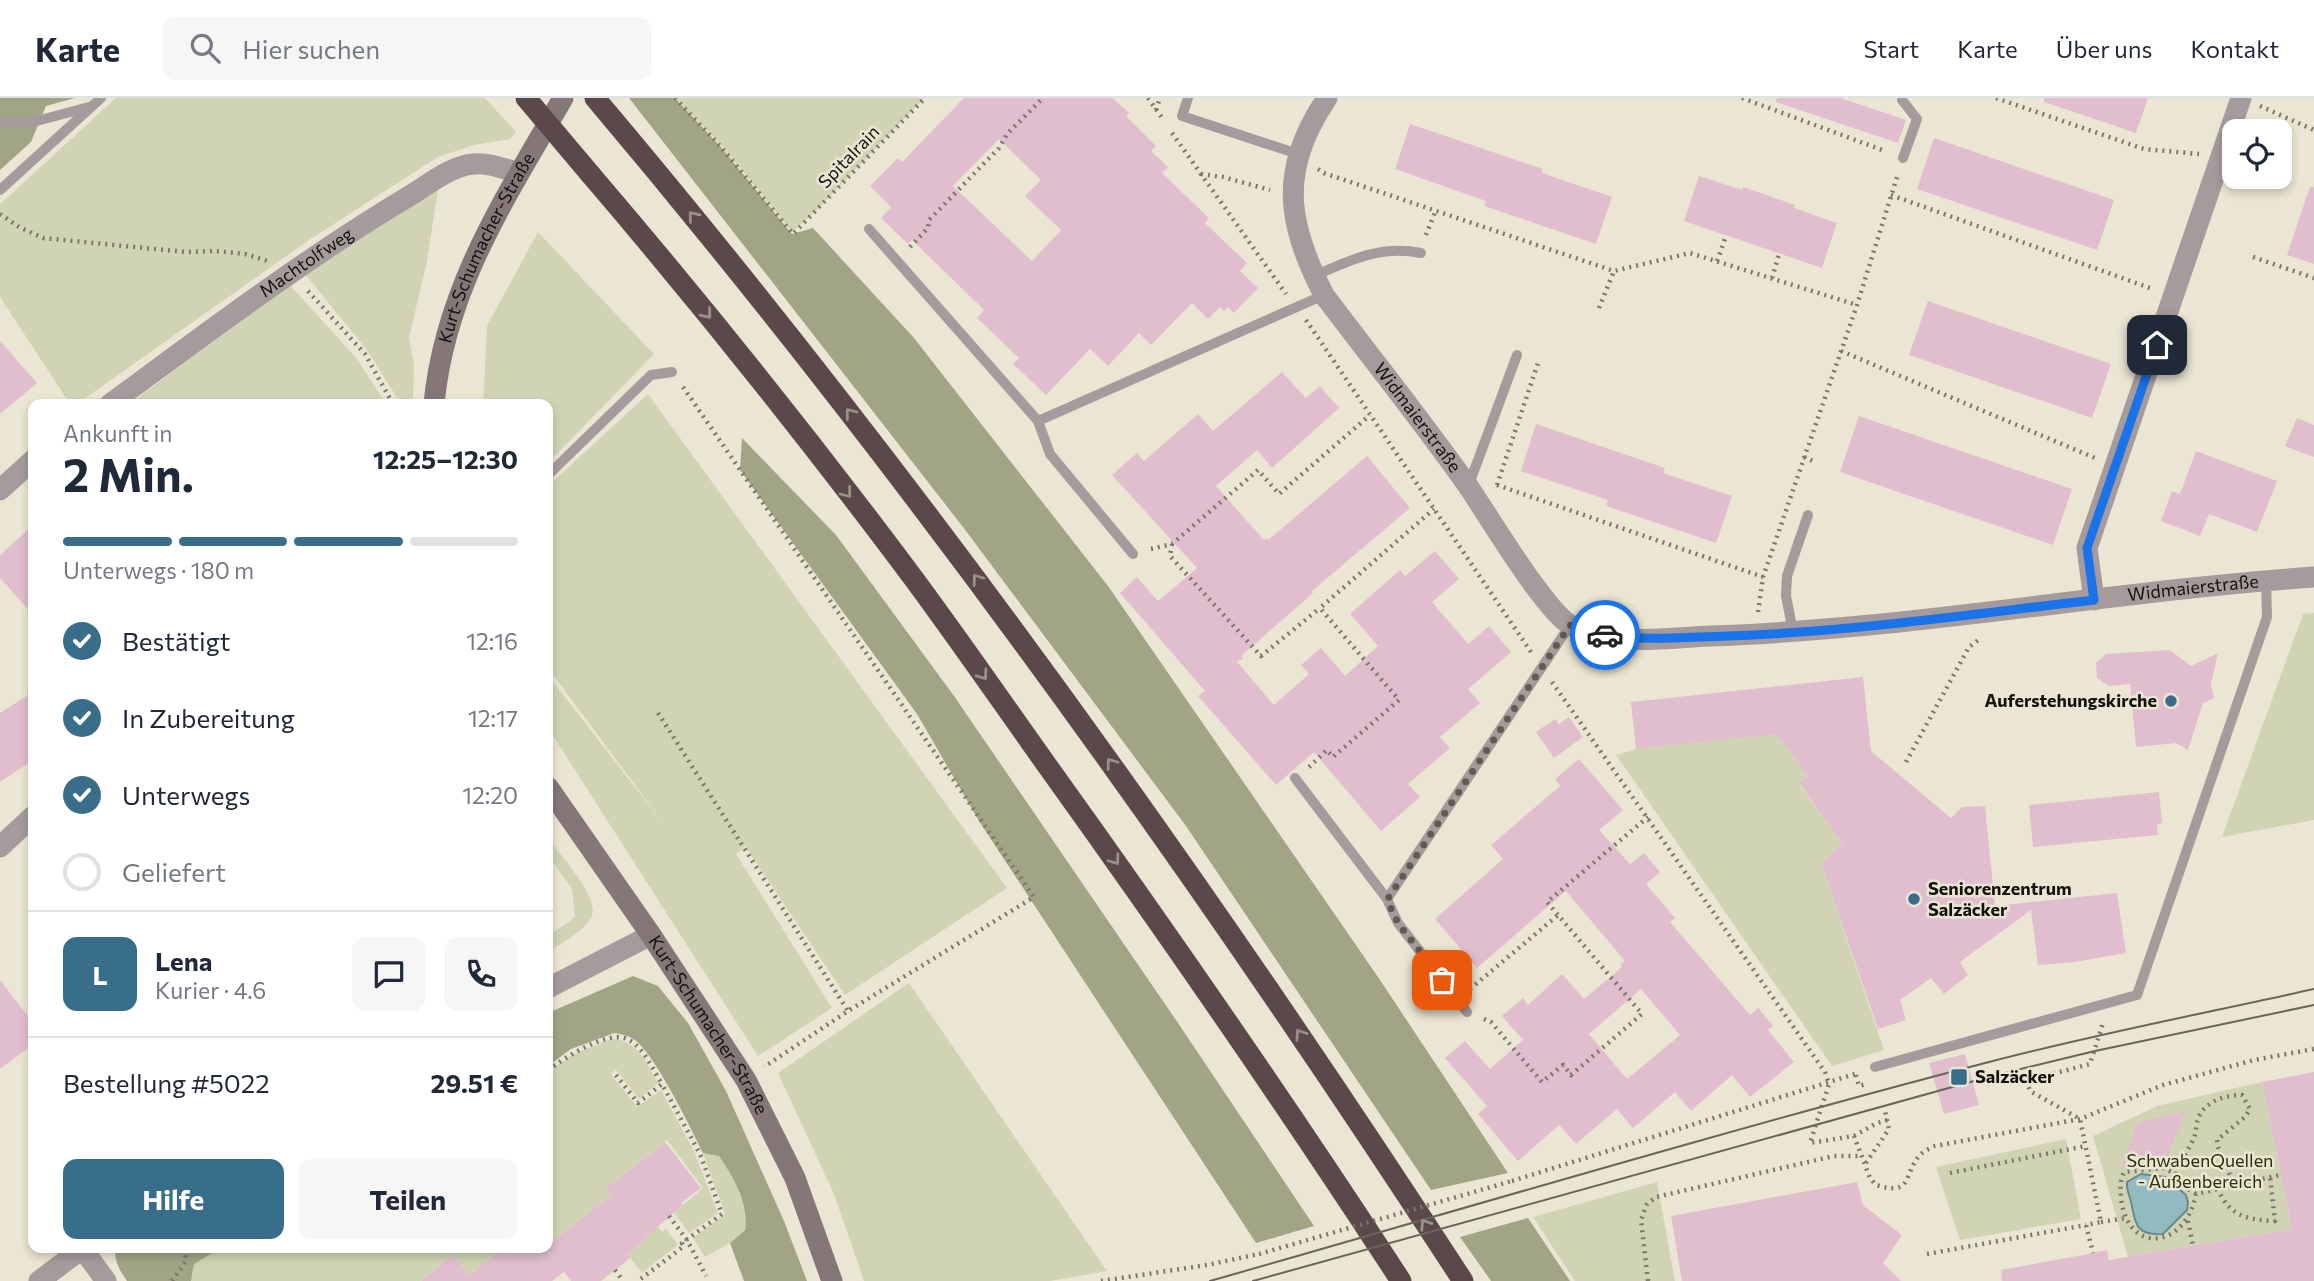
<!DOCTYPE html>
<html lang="de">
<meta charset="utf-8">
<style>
:root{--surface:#fff;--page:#f6f6f7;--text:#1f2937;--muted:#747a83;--line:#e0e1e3;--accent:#386e8a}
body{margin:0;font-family:Commissioner,sans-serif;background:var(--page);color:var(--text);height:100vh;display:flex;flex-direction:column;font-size:26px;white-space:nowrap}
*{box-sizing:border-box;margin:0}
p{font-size:23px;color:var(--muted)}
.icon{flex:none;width:38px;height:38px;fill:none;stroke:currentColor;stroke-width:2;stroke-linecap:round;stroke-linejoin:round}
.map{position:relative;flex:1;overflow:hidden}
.drawer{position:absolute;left:28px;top:301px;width:525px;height:854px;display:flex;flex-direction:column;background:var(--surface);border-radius:14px;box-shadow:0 4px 10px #0003}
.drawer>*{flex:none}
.controls{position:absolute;left:2222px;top:21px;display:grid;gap:14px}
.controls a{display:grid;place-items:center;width:70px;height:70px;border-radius:14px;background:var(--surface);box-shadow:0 4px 10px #0003;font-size:35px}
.pin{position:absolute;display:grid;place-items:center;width:60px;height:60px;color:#fff;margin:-30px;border-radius:14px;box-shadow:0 4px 10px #0006}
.courier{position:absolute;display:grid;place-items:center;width:70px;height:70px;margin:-35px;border:5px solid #1a73e8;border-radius:50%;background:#fff;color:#222;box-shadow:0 2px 9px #0007}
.head em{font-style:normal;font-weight:700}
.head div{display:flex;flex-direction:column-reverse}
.head{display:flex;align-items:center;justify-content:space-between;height:119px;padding:0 35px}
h1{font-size:46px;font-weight:700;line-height:52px}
.bar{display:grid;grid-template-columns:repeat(4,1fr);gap:10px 7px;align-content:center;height:84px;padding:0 35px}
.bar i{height:9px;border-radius:5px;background:var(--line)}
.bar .active{background:var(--accent)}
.bar p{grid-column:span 4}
.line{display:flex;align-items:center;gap:18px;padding:0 35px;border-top:2px solid var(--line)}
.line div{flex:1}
.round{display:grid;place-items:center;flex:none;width:74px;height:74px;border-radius:14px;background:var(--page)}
ol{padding:0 35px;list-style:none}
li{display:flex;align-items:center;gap:21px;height:77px}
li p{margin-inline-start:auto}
li .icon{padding:7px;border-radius:50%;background:var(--accent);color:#fff;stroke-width:4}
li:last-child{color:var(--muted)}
li i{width:38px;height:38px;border:4px solid var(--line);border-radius:50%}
.cta{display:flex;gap:14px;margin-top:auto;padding:14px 35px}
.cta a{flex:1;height:80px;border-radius:14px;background:var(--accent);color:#fff;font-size:28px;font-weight:700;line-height:80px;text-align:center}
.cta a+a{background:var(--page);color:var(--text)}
header{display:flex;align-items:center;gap:42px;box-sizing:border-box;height:98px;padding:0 35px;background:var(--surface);border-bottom:2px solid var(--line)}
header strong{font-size:33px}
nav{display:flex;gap:38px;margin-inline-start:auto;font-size:24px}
.search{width:490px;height:63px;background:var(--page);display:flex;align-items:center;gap:18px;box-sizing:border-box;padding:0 24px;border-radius:14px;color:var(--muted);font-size:26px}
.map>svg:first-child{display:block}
.green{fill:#d1d4b4}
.forest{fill:#a2a585}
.water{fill:#91bbc0;stroke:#6b888a;stroke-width:2}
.building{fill:#e1bece;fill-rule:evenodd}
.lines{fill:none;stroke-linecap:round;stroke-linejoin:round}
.path{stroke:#7b786b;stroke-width:4.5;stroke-dasharray:2 5;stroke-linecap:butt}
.lane{stroke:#a59b9c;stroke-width:10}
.street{stroke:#a59b9c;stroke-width:21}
.secondary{stroke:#857778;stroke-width:21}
.highway{stroke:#5b484a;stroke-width:21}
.tram{stroke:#68655a;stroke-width:2}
.path-bridge{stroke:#7b786b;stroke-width:4.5;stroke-dasharray:2 5;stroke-linecap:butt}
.highway-bridge{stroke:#5b484a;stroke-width:21}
.oneway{stroke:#9c8f88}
.done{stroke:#5f5c51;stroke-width:7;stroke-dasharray:0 12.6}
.route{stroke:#1a73e8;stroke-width:9}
.poi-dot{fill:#386e8a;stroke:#ebe6d3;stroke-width:2.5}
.labels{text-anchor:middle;stroke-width:5;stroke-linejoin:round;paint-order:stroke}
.street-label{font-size:18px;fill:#13120b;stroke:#ebe6d3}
.poi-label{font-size:18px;font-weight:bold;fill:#13120b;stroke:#ebe6d3;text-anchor:start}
.park-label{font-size:18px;fill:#2d2f04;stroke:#ebe6d3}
</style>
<header>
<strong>Karte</strong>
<div class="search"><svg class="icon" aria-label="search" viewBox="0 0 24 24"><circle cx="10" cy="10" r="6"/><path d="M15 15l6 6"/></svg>Hier suchen</div>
<nav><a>Start</a><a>Karte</a><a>Über uns</a><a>Kontakt</a></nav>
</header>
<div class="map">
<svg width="2314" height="1183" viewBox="0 0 2314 1183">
<rect width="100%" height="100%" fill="#ebe6d3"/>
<path class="green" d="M116,0h369l31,34 -6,7 -36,6 -36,12 -129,83 -232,164h-7l-70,-107v-93z
M676,0h248l-108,113 -24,21 -70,-86z
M438,91l-11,72 -18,77 5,27 -1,33 -12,6 -35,-55 -61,-75z
M538,134l116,122 -106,109v-59h-65l4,-78z
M290,187l67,74 29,45h-247l-3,-5z
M648,296l359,494 -162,107 -100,-149 -9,8 96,154 -74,48 -210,-328v-53l118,152 -118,-159v-182z
M2314,515v207l-92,17 81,-223z
M1783,635l2,12 23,32 -9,7 43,59 -21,20 63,187 -52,16 -216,-311 20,-6z
M548,740c11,16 54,61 43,80 -8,14 -30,25 -43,34v-16l27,-19 -3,-28 -24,-34z
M909,885l198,288 -57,10h-186l-30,-87 -56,-121z
M612,941c25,0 35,25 46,44l-19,16 -23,-29 -5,4 26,33 24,-17 33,61 24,62 -29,20 -15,-20 29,-25 -36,-48 -61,48 5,7 -63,50v-173l25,-18z
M2262,984l30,147 -164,28 -35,-121 64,-30z
M2066,1041l15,80 -121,21 -24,-73z
M703,1055l16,2c14,21 29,49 26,74l-15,14 -25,14 -12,-19 32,-24z
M1657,1084l18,99h-100l-42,-64z
M652,1122l10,12 4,-3 12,16 -36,28 -15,-19 11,-24z
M221,1150h283l-35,27 -16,-20 -32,26h-230l3,-17z"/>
<path class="forest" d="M0,0h75l-29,8 -15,36 -31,28z
M629,0h46l46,49 71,87 21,-6 101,110 194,248 270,391 130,196 -77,17 -245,-364 -223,-299z
M742,340l94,97 118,161 224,327 136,203 -58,17 -277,-422 -62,-107 -177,-244z
M633,878l25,10 30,37 38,68 58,130 23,60h-63l-14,-38 15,-13c4,-26 -12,-54 -26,-74l-16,-3c-12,-25 -48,-98 -68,-113 -6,-4 -13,-6 -21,-7l-43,16 -23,17v-53z
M1528,1120l42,63h-79l-31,-44z
M116,1150h105l-27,16 -3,17h-64c-7,-10 -14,-21 -11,-33z"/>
<path class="water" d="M2141,1076l24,3 21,18 2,7 -1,8 -24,24c-31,2 -27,-14 -33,-36 -2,-7 -4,-9 -3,-16z"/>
<path class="building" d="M964,0h149l16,15 -3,3 30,30 -5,5 17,16 -6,6 47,45 -4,5 42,40 -7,8 18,17 -24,25 -6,-6 -4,4 -4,-4 -12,12 -16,-16 -41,42 -12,-12 -31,33 -18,-17 -44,46 -33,-31 6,-6 -42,-40 7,-8 -72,-70 -4,4 -27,-26 10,-11 -21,-21 28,-28 4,4zM999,41l42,41 -16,16 36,34 -29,31 -79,-75z
M1777,0h63l66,22 -8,23 -122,-41z
M2044,0h104l-12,35 -92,-31z
M1410,26l133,45 -1,4 70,24 -16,47 -112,-38 2,-5 -91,-32z
M1934,40l180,62 -17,50 -180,-61z
M1699,78l43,14 1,-3 52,18 -1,3 43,15 -15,45 -138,-47z
M2310,89h4v77l-27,-9z
M1928,203l183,63 -19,54 -183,-63z
M0,243l37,42 -37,31z
M1282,274l24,26 14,-12 19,22 -67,60 -15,-18 -41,36 48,54 2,-2 2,2 99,-84 43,52 -98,83 1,2 -72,63 2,2 -6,4 37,43 35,-31 -8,-9 20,-17 24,28 33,-30 -28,-32 50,-44 5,6 30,-25 24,28 -27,23 36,42 21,-18 22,26 -43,37 12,14 -40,34 10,11 -42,36 12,13 -39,34 -67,-79 -38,33 -78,-89 7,-5 -85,-98 17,-16 21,24 39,-33 -85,-93 25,-22 7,8 54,-47 15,17z
M1859,318l213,73 -19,56 -213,-73z
M2297,320l17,7v32l-29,-11z
M1536,326l129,44 -2,5 69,23 -16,47 -110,-37 2,-6 -87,-29z
M2196,353l81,30 -20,51 -48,-18 -9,22 -39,-15 11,-30 8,3z
M33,427v90l-33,-37v-23z
M2170,552l21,16 27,-13 -7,32 3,13 -11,5 -15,47 -12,-7 -40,4 -6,-63 -21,2 -12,-8 -1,-15 10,-9z
M1863,579l8,74 80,67 11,-11 23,-1 10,100 122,-13 9,60 -51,9 -37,3 -7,-55 -71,52 8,13 -24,19 -13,-16 -31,22 6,20 -28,9 -57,-166 21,-20 -43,-60 9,-6 -31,-43 -141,15 -5,-47z
M33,594v68l-33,22v-69z
M1569,619l14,20 -29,21 -18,-26 19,-13 4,5z
M1579,661l44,51 -24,20 31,34 14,-11 16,19 -14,12 29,34 -5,4 80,93 8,-7 15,18 -5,4 26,32 -44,35 -18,-22 -41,36 -16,-19 -42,36 -16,-19 -41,35 -17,-19 -41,36 -40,-47 9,-8 -42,-48 20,-17 25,28 33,-29 -21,-24 21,-18 5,7 34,-31 22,25 38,-32 -2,-3 5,-3 -59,-70 -89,77 -42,-49 68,-60 -12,-14 69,-59 -5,-7zM1641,891l39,46 -53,44 -38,-45z
M2159,694l3,31 -5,1 1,11 -125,12 -4,-42z
M0,882l33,43v21l-33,25z
M1965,956l14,51 -35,9 -15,-51z
M2314,974v209h-312l-1,-11 92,-17 14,-3 2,10 183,-31 -30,-147z
M2185,1014l-18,45 -46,11 17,-46z
M665,1044l36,46 -20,15 2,2 -38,33 1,1 -19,15 3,4 -29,23h-30l-7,-9 -12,9h-131l32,-26 16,20 35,-27h44v-3l63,-50 -5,-7z
M1857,1084l6,23 39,30 -19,28 18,18h-219l-11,-65z"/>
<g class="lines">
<path class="path" d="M675,0l46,49 72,87 132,-136
M1148,0l15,21
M1742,0l143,53
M1996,0l148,51 55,5
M2260,8l54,24
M1156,12l4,-12
M1172,35l114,161
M1318,71l6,4 290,98 76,-18 167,52
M1201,76l22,3 47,13
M1891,97l259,93
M0,116l19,13 24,11 143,14 29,-1 30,3 23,7
M1426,137l10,-25
M910,149l18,-19 1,-8 70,-72 8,-14 36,-36
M2253,159l61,21
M1717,163l9,-25
M1772,180l7,-24
M308,193l57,63 28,50
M1599,210l15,-37
M1306,222l225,332
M1841,253l254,107
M683,289l351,510 -186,114 -84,56
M1804,359l11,5
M1497,387l266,92
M1497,387l41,-122
M1172,446l-2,12 91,100 59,-48
M1151,451l21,-5 86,-74 21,24 91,-79
M1758,514l5,-35 94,-272 41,-131
M1552,584l273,390 4,12 -19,59 44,-7 16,42 6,7c38,12 27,-12 44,-30 4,-4 10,-7 15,-9l145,-27 83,-34 91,-25 60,-11
M658,615l190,298
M1906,664l63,-115 12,-9
M1309,669l18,-17 6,7 66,-57 -79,-92 114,-99
M1470,891l88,-74
M1484,921l7,3 51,60 21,-17 8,10 71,-61 -95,-112 101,-85
M548,972c15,-11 61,-42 81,-30 15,8 24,30 33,44
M2024,976l6,17 50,28 21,103 -15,3 7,28
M616,977l22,28 24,-19 38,70 22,60 -40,29 2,3 -46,35
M1856,977l3,11 8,-2
M2026,983l64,-17 13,-41
M1854,1038l23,-13 10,-3
M2167,1059l14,6
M1866,1065l23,-34 -4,-18
M1950,1075l136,-27
M2176,1076c5,-12 12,-24 18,-36 2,-5 2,-11 3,-16 5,-20 27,-27 45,-27l8,14 -5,8 -28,23 1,7 16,38
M1512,1083l346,-108
M2218,1090c10,28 30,32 57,33l-5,-44
M2196,1096l-13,-8 -7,-12 -13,-6 -39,4c-4,9 -4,15 -3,26 7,59 65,50 75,-4l84,-19
M669,1118l18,24 19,36
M2188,1123l5,25
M2101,1124l25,-4
M1927,1156l159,-29
M615,1172l8,11
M172,1183l14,-20 -1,-13
M1101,1183l106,-16 52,-11
M1648,1183l-7,-61 6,-16 9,-7 178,-41h27"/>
<path class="lane" d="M1188,0l-6,18 116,38
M1902,2l15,19 -14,39
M0,25l33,-1 56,-15
M0,92l101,-92
M869,131l169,192 12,33 83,100
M1314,178c36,-16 67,-31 107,-23
M1038,323l286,-126
M548,377l103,-100 21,-3
M1468,389l49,-132
M1793,534l-7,-36 1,-20 21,-61
M1295,680l92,121 11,24 69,89
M1387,801l183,-274
M1875,969l262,-72 130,-378 -1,-37"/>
<g class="street">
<path id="s1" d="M1327,0c-48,71 -41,123 -3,197 48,64 98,126 144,191 20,29 78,127 104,140 41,21 94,12 138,10 203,-7 402,-45 604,-59"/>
<path id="s2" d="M110,306c97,-71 197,-147 301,-209 18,-11 40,-29 62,-31 15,-2 32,5 46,9"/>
<path d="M0,392l33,-30"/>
<path d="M2094,502l-7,-52 154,-450"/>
<path d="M0,749l33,-31"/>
<path d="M548,890l103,-53"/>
<path d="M82,1150l24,33"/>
<path d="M39,1183l44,-33"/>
</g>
<g class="secondary">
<path id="s3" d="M434,306c11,-116 72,-207 129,-306"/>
<path id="s4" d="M548,689l103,148 95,145 49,98 37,103"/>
</g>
<path class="highway" d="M595,0c316,374 601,772 868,1183
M591,77c112,131 220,266 323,404 45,61 88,123 132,185 122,170 241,342 355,517"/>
<path class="tram" d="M1210,1183c259,-74 518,-151 779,-219 107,-28 217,-49 325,-73
M1253,1183l739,-205 103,-25 219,-46"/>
<path class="path-bridge" d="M1259,1156l253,-73"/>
<path class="highway-bridge" d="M526,0l65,77"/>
</g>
<defs><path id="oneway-chevron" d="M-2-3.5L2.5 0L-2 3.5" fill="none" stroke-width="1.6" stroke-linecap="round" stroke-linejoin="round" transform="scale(1.75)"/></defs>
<g class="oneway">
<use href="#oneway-chevron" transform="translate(693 118) rotate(-129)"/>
<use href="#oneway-chevron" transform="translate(707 216) rotate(51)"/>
<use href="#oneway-chevron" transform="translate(850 315) rotate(-128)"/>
<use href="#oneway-chevron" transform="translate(847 395) rotate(52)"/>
<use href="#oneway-chevron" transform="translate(977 481) rotate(-127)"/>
<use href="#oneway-chevron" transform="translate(983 577) rotate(54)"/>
<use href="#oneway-chevron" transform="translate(1111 665) rotate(-126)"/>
<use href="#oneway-chevron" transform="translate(1115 762) rotate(54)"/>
<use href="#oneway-chevron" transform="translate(1300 936) rotate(-124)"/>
<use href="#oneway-chevron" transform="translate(1425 1126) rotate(-123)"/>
</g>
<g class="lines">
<path class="done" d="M1442,882l-44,-57 -11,-23 183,-275 35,10"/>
<path class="route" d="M1605,537c41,6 82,2 123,1 122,-4 244,-22 366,-36l-7,-52 70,-203"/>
</g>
<g class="poi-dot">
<circle cx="2171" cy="603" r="7"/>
<circle cx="1914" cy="801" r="7"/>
<rect x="1950" y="970" width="18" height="18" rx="3.5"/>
</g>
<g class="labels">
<g class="street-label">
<text transform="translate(849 59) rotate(-46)" y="6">Spitalrain</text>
<text dy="6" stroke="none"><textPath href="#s3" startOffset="166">Kurt-Schumacher-Straße</textPath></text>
<text dy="6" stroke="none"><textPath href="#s2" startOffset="242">Machtolfweg</textPath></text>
<text dy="6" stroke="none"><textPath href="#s1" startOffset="364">Widmaierstraße</textPath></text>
<text dy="6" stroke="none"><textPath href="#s1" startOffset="1250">Widmaierstraße</textPath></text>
<text dy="6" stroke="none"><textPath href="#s4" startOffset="287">Kurt-Schumacher-Straße</textPath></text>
</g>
<g class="poi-label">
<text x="2157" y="609" text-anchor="end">Auferstehungskirche</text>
<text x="1928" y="797">Seniorenzentrum<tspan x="1928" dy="21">Salzäcker</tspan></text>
<text x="1975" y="985">Salzäcker</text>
</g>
<g class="park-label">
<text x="2200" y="1069">SchwabenQuellen<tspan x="2200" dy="21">- Außenbereich</tspan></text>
</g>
</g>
</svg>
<div class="controls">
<a><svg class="icon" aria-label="locate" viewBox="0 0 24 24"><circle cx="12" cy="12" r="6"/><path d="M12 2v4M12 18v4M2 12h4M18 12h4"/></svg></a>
</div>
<div class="pin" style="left:1442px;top:882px;background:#ea580c"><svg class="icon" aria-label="bag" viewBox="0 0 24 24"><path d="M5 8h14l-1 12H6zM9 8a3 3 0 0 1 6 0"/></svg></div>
<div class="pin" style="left:2157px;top:247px;background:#1f2937"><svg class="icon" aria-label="home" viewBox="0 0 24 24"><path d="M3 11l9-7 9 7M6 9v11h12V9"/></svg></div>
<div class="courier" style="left:1605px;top:537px"><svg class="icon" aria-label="car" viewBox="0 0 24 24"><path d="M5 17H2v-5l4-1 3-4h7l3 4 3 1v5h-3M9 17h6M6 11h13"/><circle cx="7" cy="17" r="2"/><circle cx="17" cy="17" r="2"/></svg></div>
<section class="drawer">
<div class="head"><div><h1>2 Min.</h1><p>Ankunft in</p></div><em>12:25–12:30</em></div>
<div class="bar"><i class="active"></i><i class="active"></i><i class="active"></i><i></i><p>Unterwegs · 180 m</p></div>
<ol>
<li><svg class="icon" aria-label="check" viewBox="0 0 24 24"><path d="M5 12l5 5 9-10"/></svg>Bestätigt<p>12:16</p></li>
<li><svg class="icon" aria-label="check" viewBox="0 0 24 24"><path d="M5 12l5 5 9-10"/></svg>In Zubereitung<p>12:17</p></li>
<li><svg class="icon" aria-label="check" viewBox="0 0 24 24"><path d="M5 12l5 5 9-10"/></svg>Unterwegs<p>12:20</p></li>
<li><i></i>Geliefert</li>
</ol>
<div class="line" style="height:126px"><b class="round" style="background:var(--accent);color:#fff">L</b><div><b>Lena</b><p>Kurier · 4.6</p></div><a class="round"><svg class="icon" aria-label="chat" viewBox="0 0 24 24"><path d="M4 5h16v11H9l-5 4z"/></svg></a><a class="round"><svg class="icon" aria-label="phone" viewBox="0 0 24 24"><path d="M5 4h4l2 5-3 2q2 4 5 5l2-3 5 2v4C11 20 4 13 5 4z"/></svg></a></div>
<div class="line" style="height:91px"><div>Bestellung #5022</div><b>29.51 €</b></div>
<div class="cta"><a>Hilfe</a><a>Teilen</a></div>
</section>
</div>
